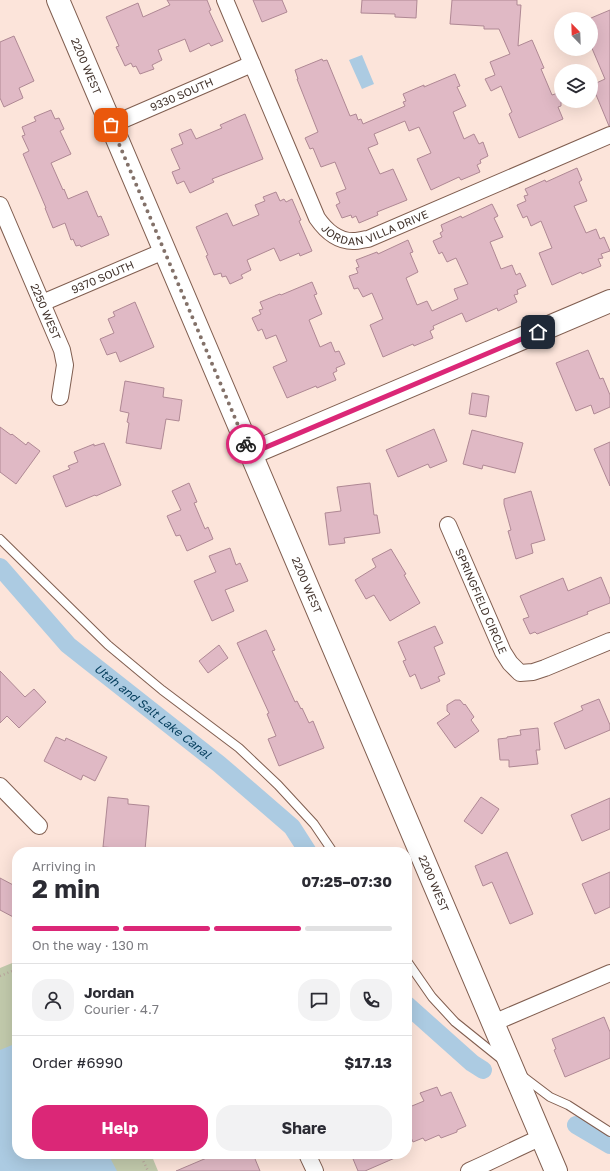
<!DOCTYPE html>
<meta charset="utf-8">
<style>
:root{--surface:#fff;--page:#f2f2f3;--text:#2b2b33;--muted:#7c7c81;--line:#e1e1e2;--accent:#db2777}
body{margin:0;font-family:"Golos Text",sans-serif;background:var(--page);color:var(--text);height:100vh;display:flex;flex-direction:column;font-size:15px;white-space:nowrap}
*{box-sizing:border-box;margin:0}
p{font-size:13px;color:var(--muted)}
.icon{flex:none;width:22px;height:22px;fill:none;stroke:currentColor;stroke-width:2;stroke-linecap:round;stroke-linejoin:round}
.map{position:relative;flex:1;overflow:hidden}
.details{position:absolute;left:12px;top:847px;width:400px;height:312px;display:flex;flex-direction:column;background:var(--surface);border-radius:16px;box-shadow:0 4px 16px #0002}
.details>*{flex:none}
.needle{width:26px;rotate:337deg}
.controls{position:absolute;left:554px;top:12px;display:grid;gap:8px}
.controls a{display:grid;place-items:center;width:44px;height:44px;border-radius:50%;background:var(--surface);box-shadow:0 4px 16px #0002;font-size:20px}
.pin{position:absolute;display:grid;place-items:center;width:34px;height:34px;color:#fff;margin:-17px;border-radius:8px;box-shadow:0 2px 6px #0006}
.courier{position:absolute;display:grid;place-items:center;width:40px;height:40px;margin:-20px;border:3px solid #db2777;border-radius:50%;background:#fff;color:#222;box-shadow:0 1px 5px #0007}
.summary em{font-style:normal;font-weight:700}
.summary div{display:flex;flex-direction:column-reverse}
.summary{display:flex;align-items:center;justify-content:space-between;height:68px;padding:0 20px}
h1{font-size:26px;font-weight:700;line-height:30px}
.bar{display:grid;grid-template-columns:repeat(4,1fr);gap:6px 4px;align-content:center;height:48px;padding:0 20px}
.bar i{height:5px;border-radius:3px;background:var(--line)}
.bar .on{background:var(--accent)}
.bar p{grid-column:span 4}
.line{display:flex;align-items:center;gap:10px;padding:0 20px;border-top:1px solid var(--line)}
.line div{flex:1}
.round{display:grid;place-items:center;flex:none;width:42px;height:42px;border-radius:16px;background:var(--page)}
.button{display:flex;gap:8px;margin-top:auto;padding:8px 20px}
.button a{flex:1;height:46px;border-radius:16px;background:var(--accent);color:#fff;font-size:16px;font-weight:700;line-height:46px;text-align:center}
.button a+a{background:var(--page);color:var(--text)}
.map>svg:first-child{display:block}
.green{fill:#c2caac}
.water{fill:#accbe2}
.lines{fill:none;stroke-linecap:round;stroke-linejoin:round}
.canal{stroke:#accbe2;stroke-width:18}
.building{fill:#e0b9c5;stroke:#af8894}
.lane-casing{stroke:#805e50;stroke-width:10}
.street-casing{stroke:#805e50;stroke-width:18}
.secondary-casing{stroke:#805e50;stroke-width:24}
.path{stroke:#b9a59c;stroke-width:2.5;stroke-dasharray:1 3;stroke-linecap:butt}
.lane{stroke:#fff;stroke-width:8}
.street{stroke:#fff;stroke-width:16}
.secondary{stroke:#fff;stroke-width:22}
.done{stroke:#837169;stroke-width:4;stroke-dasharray:0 7.2}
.route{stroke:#db2777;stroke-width:5}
.labels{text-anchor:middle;stroke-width:4;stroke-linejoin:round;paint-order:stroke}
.street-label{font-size:11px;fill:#42332c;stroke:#fdf5f2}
.water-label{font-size:12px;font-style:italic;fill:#043d5c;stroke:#fdf5f2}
</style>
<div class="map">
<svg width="610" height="1171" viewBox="0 0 610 1171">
<rect width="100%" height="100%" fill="#fce4da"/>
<path class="green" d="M17,961v193h134l7,17h-158v-203z"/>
<path class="water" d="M362,55l12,29 -12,5 -13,-29z
M17,1043v111h91l9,17h-117v-121z"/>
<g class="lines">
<g class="canal">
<path id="s1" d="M0,567l68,78 151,119 73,63 16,25"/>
<path d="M407,1005l65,58 11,7"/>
<path d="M576,1125l34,20"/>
</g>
</g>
<path class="building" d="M167,0h40l4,10 -2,1 14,30 -12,5 -2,-3 -19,9 -5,-13 -27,11 4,10 -10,5 2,4 -14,5 -4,-8 -3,1 -2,-4 -6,3 -9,-19 3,-1 -13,-29 32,-14 5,14 27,-12z
M253,0h29l5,12 -25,10z
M362,0h55l-1,18 -21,-1v-3l-34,-1z
M452,0h65v5h4l-3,41 14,-6 12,28 -3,1 11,26 9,-3v14l-3,1 5,12 -44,19 -10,-24 3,-2 -11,-26 -10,5 -6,-12 10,-4 -5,-13 20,-8 -11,-25h-15v-3l-34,-2z
M610,10v116h-1l-17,-41 13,-6 -14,-33v-28z
M14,36l20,45 -15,7 4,10 -19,9 -4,-9v-56z
M322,59l1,2 4,-1 23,56 6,-2 2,6 3,-1 2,5 42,-18 -2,-4 3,-1 -3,-7 21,-9v2l31,-13 5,12 -3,1 9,19 -13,6 11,27 10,-5 5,10 4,-2 5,14 -8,4 1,3 -4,2 3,7 -19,8 -2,-3 -28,13 -14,-31 14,-6 -12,-26 -10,4 -4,-10 -31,13 4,10 -10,4 12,26 13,-5 14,31 -30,12 1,3 -19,8 -3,-7 -4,2 -1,-3 -9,3 -6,-13 4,-2 -4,-10 10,-4 -11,-27 -14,5 -8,-19 -3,1 -5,-11 13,-6 -21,-53h1l-3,-9z
M51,110l4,9 4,-1 5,11 -4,2 11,23 -20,9 12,27 1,-1 4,10 19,-8 11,26 3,-1 8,19 -28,12 -1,-2 -4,1 -3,-7 -2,1 -6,-17 -12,5 -8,-20h1l-23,-54 6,-3 -7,-15 3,-1 -3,-8 14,-6 -2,-4z
M245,114l18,45 -51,20 2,3 -24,11 -6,-12 -7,3 -5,-12 8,-3 -9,-20 12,-5 -4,-10 12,-5 5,10 26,-11 -2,-3z
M577,168l5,12 -3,2 8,19 -13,5 12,27 10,-4 4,10 4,-2 6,14 -9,3 2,4 -5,1 3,7 -19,8 -1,-2 -29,13 -13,-32 13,-5 -11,-27 -10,5 -4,-10 -4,2 -6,-13 9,-4 -2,-5 4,-1 -3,-6 20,-9 1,2z
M276,192l4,9 4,-2 2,3 6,-3 9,21 -2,1 13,30 -12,5 -1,-3 -19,8 -6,-13 -27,12 4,10 -10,5 2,3 -13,6 -4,-8 -4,1 -1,-4 -7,2 -8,-19 2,-1 -12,-28 31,-14 6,13 26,-11 -4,-10 10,-4 -2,-4z
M492,204l6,12 -4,2 9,19 -13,5 11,27 11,-4 4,10 4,-2 6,13 -9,4 1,4 -4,1 3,7 -19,9 -1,-3 -31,14 -4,-9 -29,13 1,3 -4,2 3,7 -19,8 -1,-2 -30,13 -13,-32 13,-6 -11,-26 -9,4 -5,-9 -4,1 -5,-13 9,-3 -2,-5 3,-1 -3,-7 21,-8 1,2 30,-14 5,12 -3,1 8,19 -12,6 11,27 10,-4 5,10 26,-12 -4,-10 14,-5 -12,-26 -9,4 -5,-10 -3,2 -6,-13 9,-4 -2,-4 3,-2 -2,-6 20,-9 1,2z
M312,282l5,12 -3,1 8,19 -13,6 11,27 11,-5 4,10 4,-1 6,13 -9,4 1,3 -4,2 3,7 -19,8 -1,-2 -29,12 -14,-31 14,-6 -11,-26 -10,4 -4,-10 -4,2 -6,-13 9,-4 -2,-4 4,-1 -3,-7 20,-8 1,1z
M135,302l19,45 -34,15 -4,-10 -9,3 -7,-16 14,-6 -6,-14 7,-3 -2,-4z
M588,350l12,29 3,-1 7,17v12l-16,7 -3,-9 -15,6 -20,-48z
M125,381l39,7 -1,9 19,3 -3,21 -13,-2 -5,30 -35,-6 3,-20 -2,-1 2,-9 -9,-2z
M472,393l17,3 -3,21 -17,-3z
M0,427l11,8 1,-1 14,11 2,-3 12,9 -24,33 -16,-12z
M434,429l13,32 -17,7 -2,-4 -30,13 -12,-27z
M472,430l51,13 -8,30 -32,-8 -1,4 -19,-5z
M610,442v44l-16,-37z
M104,443l17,42 -25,11 -1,-1 -29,12 -13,-31 17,-7 -2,-3 10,-4 -4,-10 20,-8v2z
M189,483l8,19 -3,1 11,26 3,-2 5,12 -26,12 -7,-16 -4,1 -9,-20 14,-6 -9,-19z
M370,483l4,32h3l3,18 -36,5 1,5 -16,2 -4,-32 16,-2 -4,-24z
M531,491l14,49 -14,4 2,9 -17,6 -8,-28 3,-1 -7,-26v-5z
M230,548l6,17 4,-2 8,18 -23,9 9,21 -22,10 -18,-40 22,-9 -7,-16z
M391,549l15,25 -2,1 16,28 -30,18 -16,-26 -8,4 -11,-19 21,-13 -4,-8z
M601,577l9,22v4l-23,9 1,2 -51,20 -2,-2 -5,2 -7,-15 6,-2 -9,-21 43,-18 5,13z
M435,626l8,17 -9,4 11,27 -7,3 2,4 -19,8 -6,-15 -5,3 -7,-16 3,-1 -8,-18z
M266,630l9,20 -3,1 23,51 2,-1 4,8 1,-1 7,15 4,-2 11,27 -45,18 -11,-27 8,-3 -9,-22 2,-1 -32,-70z
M219,645l9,13 -20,15 -9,-12z
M0,671l25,26 9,-8 12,13 -27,26 -12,-12 -7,7z
M599,699l11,26v5l-45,19 -11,-26 29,-13 -2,-4z
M455,700h5l4,5 1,-1 9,13 -3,3 8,11 -24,17 -18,-25 13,-9 -3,-3v-6z
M538,728l2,22h-4l2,14 -29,3v-7h-9l-2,-21 9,-1v-1l14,-2 -1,-5z
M56,737l9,4 1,-3 41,19 -12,24 -12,-6 -2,5 -37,-19z
M108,797l20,2v5l21,2 -4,44 -42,-3z
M481,797l18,12 -17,25 -18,-13z
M610,798v31l-28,12 -11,-26z
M507,852l26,62 -23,10 -18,-42 -9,4 -8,-20z
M610,872v35l-15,7 -13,-30z
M0,878l17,9v32l-17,-9z
M604,1017l6,15v26l-45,19 -11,-27 2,-1 -4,-10z
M437,1087l4,9 10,-4 15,34 -9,4v2l-16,6 -2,-3 -14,6 -2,-3 -10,4 -6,-14v-20l17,-7 -4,-8z
M216,1154h37l7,17h-84z
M351,1154h53l-39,17h-7z"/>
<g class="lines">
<defs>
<path id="lane" d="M0,539l108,106 54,45 77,58 39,37 36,39 19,28
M407,961l25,36 23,25 46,37
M521,1075l29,22 18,8 42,27"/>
<g id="street">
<path id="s2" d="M225,0l92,218c9,13 21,24 38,23 4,0 9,-2 13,-2l242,-104"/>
<path id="s3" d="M111,125l141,-61"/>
<path id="s4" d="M0,205l62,145 3,15 -5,32"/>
<path id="s5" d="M42,303l122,-52"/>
<path id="s6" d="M448,525l55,127 7,11 10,10 13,-1 12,-4 65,-27"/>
<path d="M0,786l39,40"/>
<path d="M493,1023l117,-50"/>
<path d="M307,1154l8,17"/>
<path d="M469,1171c25,-11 48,-23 73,-34"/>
</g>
<g id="secondary">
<path id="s7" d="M58,0l498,1171"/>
<path d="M250,454l360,-153"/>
</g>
</defs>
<use href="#lane" class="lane-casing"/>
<use href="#street" class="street-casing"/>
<use href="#secondary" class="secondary-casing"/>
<path class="path" d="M0,976l17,-7
M140,1154l8,17"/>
<use href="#lane" class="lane"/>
<use href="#street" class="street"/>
<use href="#secondary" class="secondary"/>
</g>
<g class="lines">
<path class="done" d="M111,125l135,319"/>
<path class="route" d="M246,444l4,10 288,-122"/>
</g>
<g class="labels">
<g class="street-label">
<text dy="4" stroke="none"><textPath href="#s7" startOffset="72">2200 WEST</textPath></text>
<text dy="4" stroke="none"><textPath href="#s3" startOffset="77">9330 SOUTH</textPath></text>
<text dy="4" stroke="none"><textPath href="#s2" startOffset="304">JORDAN VILLA DRIVE</textPath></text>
<text dy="4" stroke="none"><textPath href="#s5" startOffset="66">9370 SOUTH</textPath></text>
<text dy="4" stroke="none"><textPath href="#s4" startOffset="116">2250 WEST</textPath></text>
<text dy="4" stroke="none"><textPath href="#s7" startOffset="636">2200 WEST</textPath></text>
<text dy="4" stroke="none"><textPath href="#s6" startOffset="83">SPRINGFIELD CIRCLE</textPath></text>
<text dy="4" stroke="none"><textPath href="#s7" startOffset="960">2200 WEST</textPath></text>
</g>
<g class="water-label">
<text dy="4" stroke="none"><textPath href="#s1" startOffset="211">Utah and Salt Lake Canal</textPath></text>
</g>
</g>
</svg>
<div class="controls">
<a><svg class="needle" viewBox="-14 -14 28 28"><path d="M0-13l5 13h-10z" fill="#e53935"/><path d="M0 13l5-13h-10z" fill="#7c7c81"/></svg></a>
<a><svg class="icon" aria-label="layers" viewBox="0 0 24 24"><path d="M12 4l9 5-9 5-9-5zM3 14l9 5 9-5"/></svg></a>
</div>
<div class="pin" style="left:111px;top:125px;background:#ea580c"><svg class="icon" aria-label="bag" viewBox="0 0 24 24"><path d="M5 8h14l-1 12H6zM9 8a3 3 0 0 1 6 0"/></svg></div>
<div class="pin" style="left:538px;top:332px;background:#1f2937"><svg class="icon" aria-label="home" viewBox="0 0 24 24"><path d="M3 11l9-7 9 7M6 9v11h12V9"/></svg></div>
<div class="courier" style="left:246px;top:444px"><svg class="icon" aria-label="bike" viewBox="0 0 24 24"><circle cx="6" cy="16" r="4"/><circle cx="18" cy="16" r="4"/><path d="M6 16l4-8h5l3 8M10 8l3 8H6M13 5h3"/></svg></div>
<section class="details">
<div class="summary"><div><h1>2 min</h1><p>Arriving in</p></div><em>07:25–07:30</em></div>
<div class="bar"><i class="on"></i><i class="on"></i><i class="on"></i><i></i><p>On the way · 130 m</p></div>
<div class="line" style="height:72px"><a class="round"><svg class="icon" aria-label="person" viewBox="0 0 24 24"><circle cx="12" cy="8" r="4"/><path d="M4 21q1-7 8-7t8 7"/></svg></a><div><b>Jordan</b><p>Courier · 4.7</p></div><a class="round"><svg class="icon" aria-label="chat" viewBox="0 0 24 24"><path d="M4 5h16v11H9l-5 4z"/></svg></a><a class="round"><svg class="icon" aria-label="phone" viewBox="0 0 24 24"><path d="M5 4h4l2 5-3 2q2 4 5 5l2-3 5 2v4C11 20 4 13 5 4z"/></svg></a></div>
<div class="line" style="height:52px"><div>Order #6990</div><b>$17.13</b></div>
<div class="button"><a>Help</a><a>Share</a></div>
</section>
</div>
